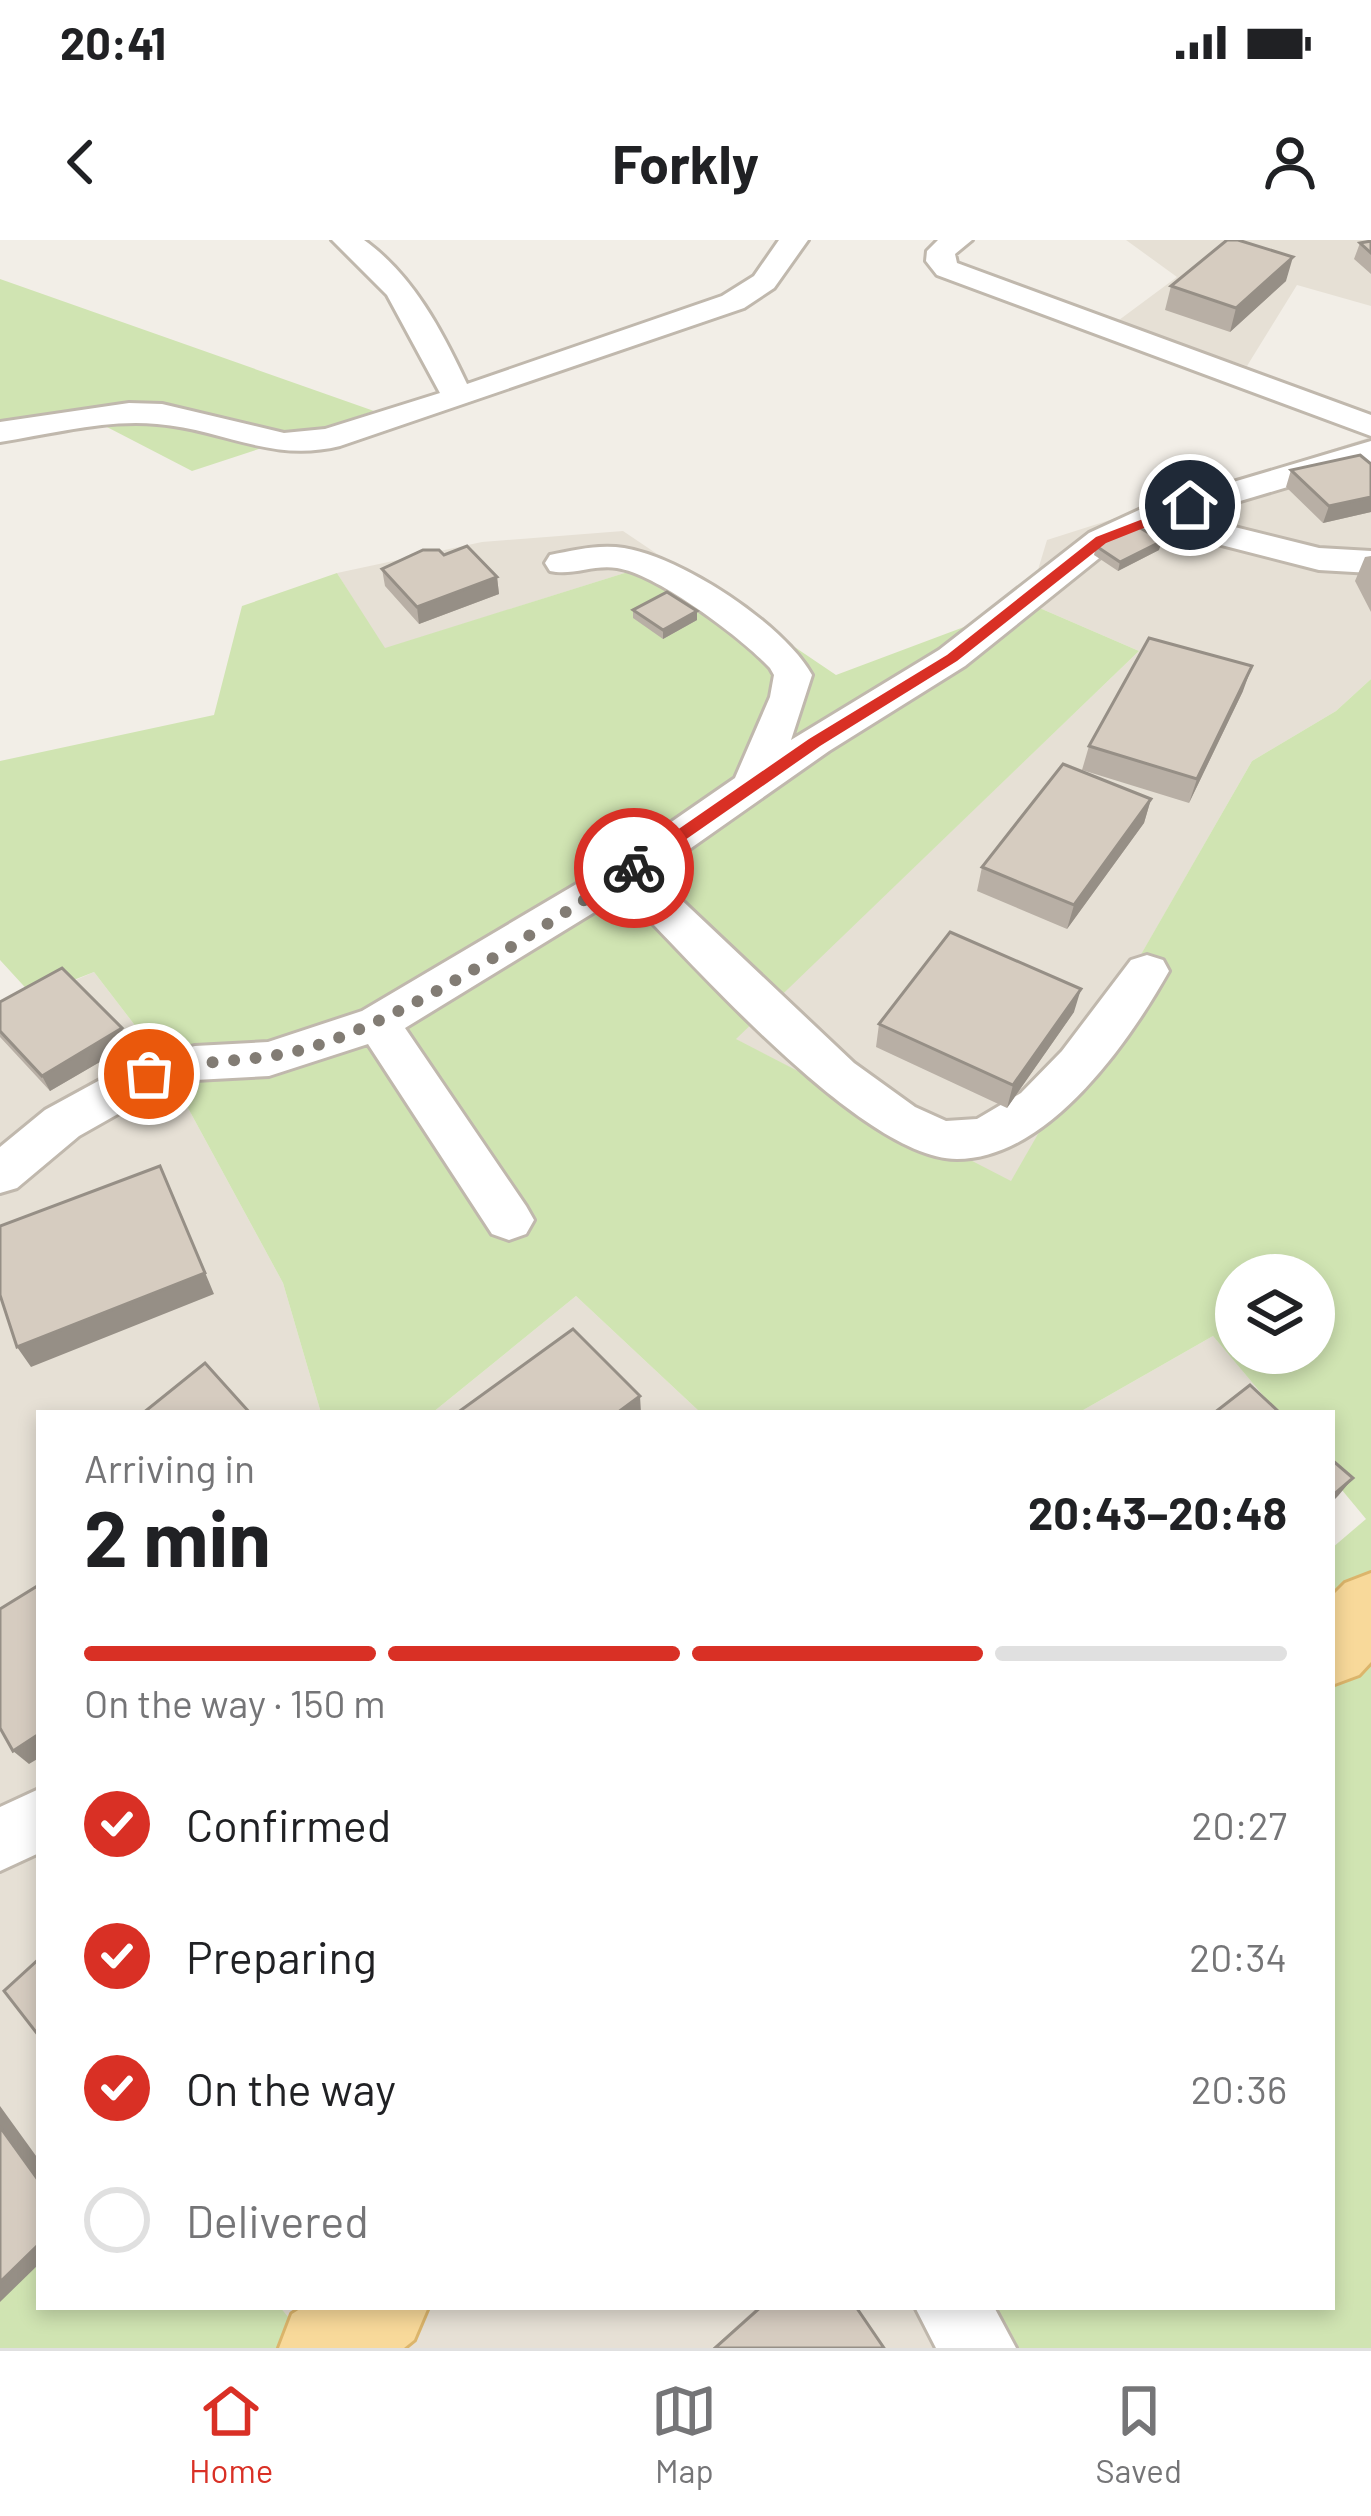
<!DOCTYPE html>
<meta charset="utf-8">
<style>
:root{--surface:#fff;--page:#f6f6f6;--text:#202124;--muted:#757577;--line:#e0e0e0;--accent:#d93025}
body{margin:0;font-family:Barlow,sans-serif;background:var(--page);color:var(--text);height:100vh;display:flex;flex-direction:column;font-size:45px;white-space:nowrap}
*{box-sizing:border-box;margin:0}
p{font-size:39px;color:var(--muted)}
.icon{flex:none;width:66px;height:66px;fill:none;stroke:currentColor;stroke-width:2;stroke-linecap:round;stroke-linejoin:round}
.map{position:relative;flex:1;overflow:hidden}
.details{position:absolute;left:36px;top:1170px;width:1299px;height:900px;display:flex;flex-direction:column;background:var(--surface);border-radius:0px;box-shadow:0 6px 18px #0003}
.details>*{flex:none}
.tools{position:absolute;left:1215px;top:1014px;display:grid;gap:24px}
.tools a{display:grid;place-items:center;width:120px;height:120px;border-radius:50%;background:var(--surface);box-shadow:0 6px 18px #0003;font-size:60px}
.pin{position:absolute;display:grid;place-items:center;width:102px;height:102px;color:#fff;margin:-51px;border:6px solid #fff;border-radius:50%;box-shadow:0 3px 12px #0007}
.courier{position:absolute;display:grid;place-items:center;width:120px;height:120px;margin:-60px;border:9px solid #d93025;border-radius:50%;background:#fff;color:#222;box-shadow:0 3px 15px #0007}
.headline em{font-style:normal;font-weight:700}
.headline div{display:flex;flex-direction:column-reverse}
.headline{display:flex;align-items:center;justify-content:space-between;height:204px;padding:0 48px}
h1{font-size:78px;font-weight:700;line-height:90px}
.bar{display:grid;grid-template-columns:repeat(4,1fr);gap:18px 12px;align-content:center;height:144px;padding:0 48px}
.bar i{height:15px;border-radius:9px;background:var(--line)}
.bar .selected{background:var(--accent)}
.bar p{grid-column:span 4}
ol{padding:0 48px;list-style:none}
li{display:flex;align-items:center;gap:36px;height:132px}
li p{margin-inline-start:auto}
li .icon{padding:12px;border-radius:50%;background:var(--accent);color:#fff;stroke-width:4}
li:last-child{color:var(--muted)}
li i{width:66px;height:66px;border:6px solid var(--line);border-radius:50%}
.status{display:flex;justify-content:space-between;align-items:center;height:84px;padding:0 60px;background:var(--surface);direction:ltr}
.status svg{height:33px;fill:currentColor}
header{display:flex;justify-content:space-between;align-items:center;height:156px;padding:0 48px;background:var(--surface);font-size:54px;font-weight:700}
.tab-bar{display:flex;justify-content:space-around;align-items:center;height:168px;border-top:3px solid var(--line);background:var(--surface);font-size:33px;color:var(--muted)}
.tab-bar a{display:grid;justify-items:center;gap:6px}
.tab-bar .selected{color:var(--accent)}
.map>svg:first-child{display:block}
.residential{fill:#e6e0d5}
.green{fill:#d0e4b2;fill-rule:evenodd}
.lines{fill:none;stroke-linecap:round;stroke-linejoin:round}
.minor-casing{stroke:#c0b8ad;stroke-width:6}
.major-casing{stroke:#dcb56b;stroke-width:6}
.minor{fill:#fff;fill-rule:evenodd}
.major{fill:#f8d99a;fill-rule:evenodd}
.wall{fill:#b8afa5}
.shaded-wall{fill:#968f86}
.building{fill:#d6ccc0;stroke:#968f86;stroke-width:3}
.route{fill:#d93025}
.done{stroke:#827c74;stroke-width:12;stroke-dasharray:0 21.6}
</style>
<div class="status"><b>20:41</b><svg viewBox="0 0 49 12"><path d="M0 12V9h3v3zM5 12V6h3v6zM10 12V3h3v9zM15 12V0h3v12zM26 1h20v11H26zM47 4h2v5h-2z"/></svg></div>
<header><svg class="icon" aria-label="back" viewBox="0 0 24 24"><path d="M15 5l-7 7 7 7"/></svg>Forkly<svg class="icon" aria-label="person" viewBox="0 0 24 24"><circle cx="12" cy="8" r="4"/><path d="M4 21q1-7 8-7t8 7"/></svg></header>
<div class="map">
<svg width="1371" height="2108" viewBox="0 0 1371 2108">
<rect width="100%" height="100%" fill="#f2eee7"/>
<path class="residential" d="M1126,0h245v66l-74,-21 -50,81 -132,-43 62,-46z
M1371,197v242l-35,32 -84,50 -241,421 -276,-143 404,-388 -111,-48 19,-63z
M623,291l43,29 -282,89 -47,-76 145,-31z
M94,732l69,90 120,221 38,130h-282v849l-39,22v-1271z
M576,1056l125,117h-269z
M1213,1096l65,77h-200z
M280,2067h685l30,41h-681z"/>
<path class="green" d="M0,39l374,132 -182,60 -87,-45 -105,2z
M666,320l170,115 192,-72 111,48 -403,388 275,142 241,-420 84,-50 35,-32v1669h-376l-30,-41h367v-759l34,-29 -34,-41v-65h-54l-65,-77 -135,77h-377l-125,-117 -144,117h-111l-38,-130 -120,-221 -69,-90 -61,24 -33,-36v-199l214,-46 28,-109 95,-33 48,75zM1236,1035h78v78h-78z
M39,2022v45h241l34,41h-314v-64z"/>
<g class="lines">
<defs>
<path id="minor" d="M332,0h32c49,35 78,91 103,144l255,-88 32,-20 25,-36h29l-34,48 -30,20 -404,138c-69,17 -118,-17 -183,-22 -51,-5 -106,10 -157,18v-20l129,-19 33,1 122,29 41,-4 115,-36 -53,-98z
M938,0h34l-17,14 2,9 414,152v21l-434,-161 -11,-14 1,-10z
M1371,201v21l-181,54 129,32 52,3v22l-52,-3 -164,-42 -42,19 -148,119 -136,85 -175,123 200,189 61,44 31,14 31,-2 44,-26 41,-42 69,-91 16,-5 16,5 6,11c-40,71 -121,188 -212,188 -94,0 -265,-197 -333,-265l-219,134 121,178 8,14 -8,14 -17,6 -17,-6 -124,-190 -99,32 -74,4 -33,9 -83,47 -62,52 -17,5v-46l45,-37 88,-48 62,-16 73,-4 94,-31 250,-148 123,-85 35,-81 4,-22 -4,-7c-28,-30 -113,-94 -153,-100 -23,-4 -44,8 -67,3l-5,-8 5,-8c24,-5 50,-11 74,-7 57,9 160,76 188,127l-21,65 148,-90 150,-117 50,-23z
M39,1549v64l-39,18v-64z
M915,2067h79l22,41h-80z"/>
<path id="major" d="M1371,1333v89l-12,13 -27,10v-89l13,-13z
M303,2067h125l-14,33 -10,8h-125l13,-34z"/>
</defs>
<use href="#minor" class="minor-casing"/>
<use href="#major" class="major-casing"/>
<use href="#minor" class="minor"/>
<use href="#major" class="major"/>
</g>
<path class="wall" d="M1371,1v33l-17,-15 6,-16z
M1286,41l-56,51 -65,-22 6,-24z
M1371,224v48l-48,11 -37,-36 5,-17z
M1096,306l63,4 -41,21 -24,-16z
M1371,316v56l-16,-31 10,-24z
M382,329l115,8 2,17 -80,30 -34,-38z
M633,370l64,1v9l-34,19 -30,-21z
M1243,451l-54,112 -107,-33 7,-24z
M1151,559l-7,24 -77,106 -90,-38 5,-24z
M0,762l129,43 -79,46 -50,-54z
M1074,772l-67,96 -131,-61 3,-23z
M758,2067h98l28,41h-171z"/>
<path class="shaded-wall" d="M1293,17l-7,24 -56,51 6,-24z
M1371,257v15l-48,11 6,-17z
M1162,301l-3,9 -41,21 2,-9z
M497,337l2,17 -80,30 -2,-17z
M697,371v9l-34,19v-9z
M1252,426l-9,25 -54,112 8,-24z
M1151,559l-7,24 -77,106 7,-24z
M1081,749l-7,23 -67,96 6,-23z
M122,788l7,17 -79,46 -8,-15z
M170,948l44,106 -183,73 -14,-20z
M640,1156l1,17h-24z
M1353,1238l-15,18 -6,6v-6z
M39,1494v24l-10,6 -16,-13z
M0,1866l39,54v21l-39,-54z
M39,2004v20l-39,38v-20z"/>
<path class="building" d="M1227,0h11l55,17 -57,51 -65,-22z
M1371,1v12l-11,-10z
M1360,215l11,9v33l-42,9 -38,-36z
M1137,286l25,15 -42,21 -24,-16z
M467,306l30,31 -80,30 -35,-38 41,-19h16l5,5z
M667,352l30,19 -34,19 -30,-20z
M1149,398l103,28 -55,113 -108,-33z
M1063,524l88,35 -77,106 -92,-38z
M950,692l131,57 -68,96 -134,-61z
M62,728l60,60 -80,48 -42,-45v-29z
M160,926l45,107 -188,74 -17,-52v-69z
M573,1089l67,67 -23,17h-160z
M205,1123l45,50h-107z
M1250,1145l30,28h-66z
M1332,1220l21,18 -21,18z
M39,1345v149l-26,17 -13,-23v-119z
M39,1719v77l-35,-45z
M0,1887l39,54v63l-39,38z
M761,2067h95l28,41h-169z"/>
<path class="route" d="M1190,261l4,7 -88,35 -149,118 -137,85 -181,126h-11v-8l181,-125 138,-84 149,-118z"/>
<g class="lines">
<path class="done" d="M149,834c53,-17 109,-10 163,-27 109,-35 224,-117 322,-179"/>
</g>
</svg>
<div class="tools">
<a><svg class="icon" aria-label="layers" viewBox="0 0 24 24"><path d="M12 4l9 5-9 5-9-5zM3 14l9 5 9-5"/></svg></a>
</div>
<div class="pin" style="left:149px;top:834px;background:#ea580c"><svg class="icon" aria-label="bag" viewBox="0 0 24 24"><path d="M5 8h14l-1 12H6zM9 8a3 3 0 0 1 6 0"/></svg></div>
<div class="pin" style="left:1190px;top:265px;background:#1f2937"><svg class="icon" aria-label="home" viewBox="0 0 24 24"><path d="M3 11l9-7 9 7M6 9v11h12V9"/></svg></div>
<div class="courier" style="left:634px;top:628px"><svg class="icon" aria-label="bike" viewBox="0 0 24 24"><circle cx="6" cy="16" r="4"/><circle cx="18" cy="16" r="4"/><path d="M6 16l4-8h5l3 8M10 8l3 8H6M13 5h3"/></svg></div>
<section class="details">
<div class="headline"><div><h1>2 min</h1><p>Arriving in</p></div><em>20:43–20:48</em></div>
<div class="bar"><i class="selected"></i><i class="selected"></i><i class="selected"></i><i></i><p>On the way · 150 m</p></div>
<ol>
<li><svg class="icon" aria-label="check" viewBox="0 0 24 24"><path d="M5 12l5 5 9-10"/></svg>Confirmed<p>20:27</p></li>
<li><svg class="icon" aria-label="check" viewBox="0 0 24 24"><path d="M5 12l5 5 9-10"/></svg>Preparing<p>20:34</p></li>
<li><svg class="icon" aria-label="check" viewBox="0 0 24 24"><path d="M5 12l5 5 9-10"/></svg>On the way<p>20:36</p></li>
<li><i></i>Delivered</li>
</ol>
</section>
</div>
<nav class="tab-bar">
<a class="selected"><svg class="icon" aria-label="home" viewBox="0 0 24 24"><path d="M3 11l9-7 9 7M6 9v11h12V9"/></svg>Home</a>
<a><svg class="icon" aria-label="map" viewBox="0 0 24 24"><path d="M3 6l6-2 6 2 6-2v14l-6 2-6-2-6 2zM9 4v14M15 6v14"/></svg>Map</a>
<a><svg class="icon" aria-label="saved" viewBox="0 0 24 24"><path d="M7 4h10v16l-5-4-5 4z"/></svg>Saved</a>
</nav>
